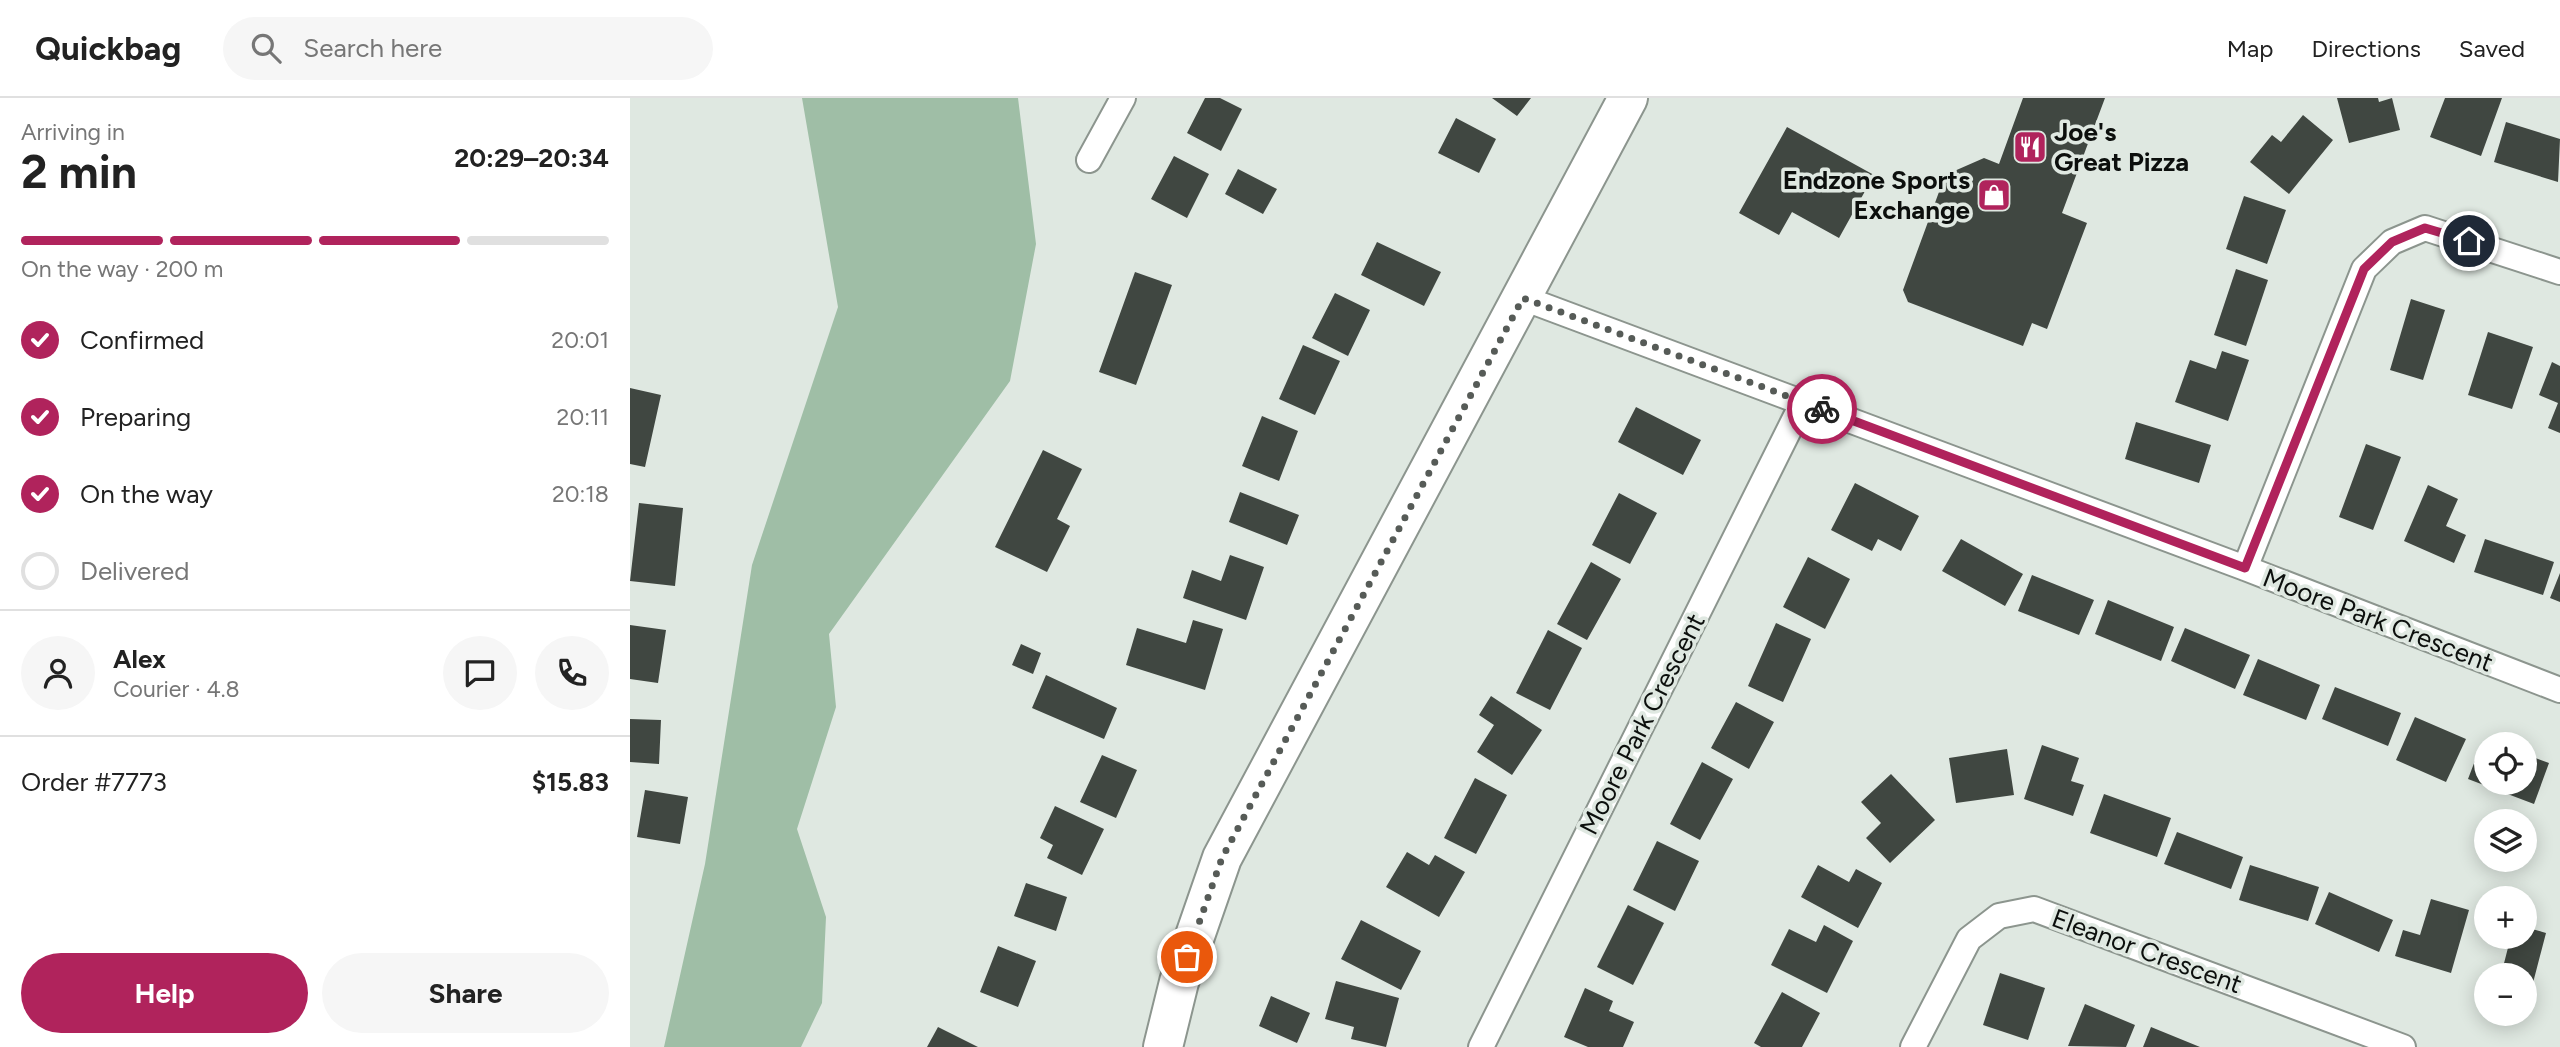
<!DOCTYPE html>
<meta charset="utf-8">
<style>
:root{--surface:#fff;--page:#f6f6f6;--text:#222;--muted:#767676;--line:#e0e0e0;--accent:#b0235c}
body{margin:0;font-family:Figtree,sans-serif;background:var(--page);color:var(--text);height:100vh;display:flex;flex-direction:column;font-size:26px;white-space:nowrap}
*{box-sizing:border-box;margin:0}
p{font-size:23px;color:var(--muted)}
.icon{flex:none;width:38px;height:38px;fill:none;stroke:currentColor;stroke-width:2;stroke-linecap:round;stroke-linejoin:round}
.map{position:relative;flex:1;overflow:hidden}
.panel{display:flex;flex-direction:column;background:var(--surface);width:630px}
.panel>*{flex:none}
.tools{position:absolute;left:1844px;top:634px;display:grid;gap:14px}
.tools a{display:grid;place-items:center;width:63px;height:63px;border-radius:50%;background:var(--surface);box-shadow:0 4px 18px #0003;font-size:35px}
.pin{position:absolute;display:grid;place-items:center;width:60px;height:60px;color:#fff;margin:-30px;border:4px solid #fff;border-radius:50%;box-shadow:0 2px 7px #0007}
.courier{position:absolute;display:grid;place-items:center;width:70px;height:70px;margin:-35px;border:5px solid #b0235c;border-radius:50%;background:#fff;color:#222;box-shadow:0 2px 9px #0007}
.head em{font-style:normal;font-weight:700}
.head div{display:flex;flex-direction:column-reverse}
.head{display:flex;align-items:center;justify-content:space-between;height:119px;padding:0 21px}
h1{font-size:46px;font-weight:700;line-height:52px}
.bar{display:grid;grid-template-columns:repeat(4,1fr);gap:10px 7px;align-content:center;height:84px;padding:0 21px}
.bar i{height:9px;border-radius:5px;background:var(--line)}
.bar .selected{background:var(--accent)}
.bar p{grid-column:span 4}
.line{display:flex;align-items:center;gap:18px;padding:0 21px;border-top:2px solid var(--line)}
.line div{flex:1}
.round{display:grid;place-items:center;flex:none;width:74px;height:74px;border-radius:37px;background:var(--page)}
ol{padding:0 21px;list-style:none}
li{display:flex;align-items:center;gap:21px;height:77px}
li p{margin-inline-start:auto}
li .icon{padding:7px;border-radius:50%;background:var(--accent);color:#fff;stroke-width:4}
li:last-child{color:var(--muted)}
li i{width:38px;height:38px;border:4px solid var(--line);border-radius:50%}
.primary-button{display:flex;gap:14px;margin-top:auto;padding:14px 21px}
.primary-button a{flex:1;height:80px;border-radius:42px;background:var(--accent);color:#fff;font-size:28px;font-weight:700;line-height:80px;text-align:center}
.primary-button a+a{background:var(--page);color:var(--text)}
header{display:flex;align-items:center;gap:42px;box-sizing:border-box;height:98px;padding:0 35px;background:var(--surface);border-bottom:2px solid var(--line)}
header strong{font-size:33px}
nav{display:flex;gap:38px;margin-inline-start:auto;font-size:24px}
.search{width:490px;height:63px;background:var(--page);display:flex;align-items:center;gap:18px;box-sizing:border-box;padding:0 24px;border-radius:38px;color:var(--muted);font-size:26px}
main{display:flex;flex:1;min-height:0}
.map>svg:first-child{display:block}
.forest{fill:#9fbea6}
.building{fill:#404741}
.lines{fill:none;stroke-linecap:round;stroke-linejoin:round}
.minor-casing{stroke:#8c958e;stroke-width:28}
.primary-casing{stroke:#8c958e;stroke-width:42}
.minor{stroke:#fff;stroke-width:24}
.primary{stroke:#fff;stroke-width:38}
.done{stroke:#565b57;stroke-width:7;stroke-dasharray:0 12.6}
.route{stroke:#b0235c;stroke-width:9}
.labels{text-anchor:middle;stroke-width:7;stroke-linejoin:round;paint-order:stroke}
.poi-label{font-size:26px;font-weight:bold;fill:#0c0f0d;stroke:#dfe8e1;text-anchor:start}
.street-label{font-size:26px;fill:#0c0f0d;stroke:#dfe8e1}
</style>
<header>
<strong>Quickbag</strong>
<div class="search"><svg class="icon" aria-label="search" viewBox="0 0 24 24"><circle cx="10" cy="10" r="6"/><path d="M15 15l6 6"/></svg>Search here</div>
<nav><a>Map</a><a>Directions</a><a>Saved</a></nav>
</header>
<main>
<section class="panel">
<div class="head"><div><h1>2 min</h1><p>Arriving in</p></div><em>20:29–20:34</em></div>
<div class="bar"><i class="selected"></i><i class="selected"></i><i class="selected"></i><i></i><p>On the way · 200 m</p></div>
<ol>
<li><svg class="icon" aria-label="check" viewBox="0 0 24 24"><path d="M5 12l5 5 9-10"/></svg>Confirmed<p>20:01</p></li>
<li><svg class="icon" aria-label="check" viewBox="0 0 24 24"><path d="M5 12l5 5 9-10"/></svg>Preparing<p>20:11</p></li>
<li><svg class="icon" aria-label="check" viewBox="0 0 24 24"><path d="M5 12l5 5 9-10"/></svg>On the way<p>20:18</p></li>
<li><i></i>Delivered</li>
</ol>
<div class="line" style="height:126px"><a class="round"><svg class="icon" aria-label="person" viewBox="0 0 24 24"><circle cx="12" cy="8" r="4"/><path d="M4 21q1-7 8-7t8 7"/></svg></a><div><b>Alex</b><p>Courier · 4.8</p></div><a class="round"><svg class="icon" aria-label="chat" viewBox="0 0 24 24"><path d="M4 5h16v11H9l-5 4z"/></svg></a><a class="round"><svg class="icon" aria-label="phone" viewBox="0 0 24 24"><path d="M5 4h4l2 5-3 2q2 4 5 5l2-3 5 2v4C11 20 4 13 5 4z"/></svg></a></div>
<div class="line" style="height:91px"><div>Order #7773</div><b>$15.83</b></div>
<div class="primary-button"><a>Help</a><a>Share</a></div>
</section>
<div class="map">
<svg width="1930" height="949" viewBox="0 0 1930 949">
<rect width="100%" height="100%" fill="#dfe8e1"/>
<path class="forest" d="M172,0h216l18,146 -26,137 -181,253 7,73 -39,122 29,88 -4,86 -21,44h-137l41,-183 47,-299 86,-258z"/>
<path class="building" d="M575,0h15l22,11 -21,42 -34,-18z
M862,0h39l-14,18z
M1393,0h82l-43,115 25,10 -40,106 -15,-6 -9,23 -115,-44 -5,-12 40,-109 11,-4 -2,-5 32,-14 15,6z
M1707,0h41l1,4 13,-4 8,32 -51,13z
M1815,0h57l-21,58 -51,-19z
M1673,17l30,25 -44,54 -39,-32 22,-27 9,7z
M826,20l40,21 -17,34 -41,-20z
M1876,24l54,17 -2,43 -64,-20z
M1157,29l87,48 -35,63 -47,-26 -13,23 -40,-22z
M544,58l35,18 -22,44 -36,-19z
M608,71l39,20 -14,25 -38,-20z
M1614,98l42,14 -19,54 -41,-15z
M747,144l64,30 -17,34 -63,-31z
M1606,171l32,11 -22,66 -32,-11z
M505,174l37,13 -36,100 -37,-13z
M705,195l35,17 -22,46 -36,-18z
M1781,201l34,11 -22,70 -33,-10z
M1858,234l45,15 -21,62 -44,-14z
M673,247l37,16 -25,54 -36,-16z
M1592,253l27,9 -21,61 -53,-19 15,-42 26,9z
M1922,264l8,4v67l-12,-5 10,-25 -19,-8z
M0,290l31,7 -16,72 -15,-3z
M1006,309l65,33 -18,35 -65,-33z
M632,318l36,15 -19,50 -37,-15z
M1506,324l75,23 -12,38 -74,-24z
M1736,346l35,13 -28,73 -34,-13z
M413,352l39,19 -25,50 13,7 -23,46 -52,-25z
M1225,385l64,33 -18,35 -23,-12 -6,12 -41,-21z
M1798,387l30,14 -12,27 20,9 -12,28 -50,-22z
M610,394l59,23 -12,30 -58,-23z
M989,395l38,20 -27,51 -38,-19z
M9,405l44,5 -8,78 -45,-5z
M1331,441l62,35 -18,32 -63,-35z
M1855,441l69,23 -11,33 -69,-23z
M600,457l34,12 -18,53 -63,-22 9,-28 29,11z
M1178,459l42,22 -25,50 -42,-22z
M961,464l30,17 -34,61 -30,-16z
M1930,475v29l-10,-4z
M1402,477l62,25 -15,35 -61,-24z
M1478,502l66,27 -13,34 -66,-27z
M563,522l30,9 -18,61 -79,-25 11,-37 49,15z
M1146,525l35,16 -28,63 -35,-16z
M0,527l36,5 -8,53 -28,-4z
M1555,530l65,27 -15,34 -64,-28z
M918,532l34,18 -32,62 -34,-17z
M391,546l20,9 -8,21 -21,-9z
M1628,561l62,26 -14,35 -63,-25z
M416,577l71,33 -13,31 -72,-31z
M1705,589l66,26 -13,33 -66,-27z
M861,598l51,34 -30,45 -35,-23 17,-27 -15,-10z
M1106,604l38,20 -25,47 -38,-21z
M1785,619l51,22 -20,43 -50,-22z
M0,621l31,1 -2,44 -29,-2z
M1412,647l37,13 -8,23 13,4 -11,31 -49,-17z
M1851,647l6,2v35h38v-28l24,9 -15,41 -66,-25z
M1377,651l7,46 -58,8 -7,-45z
M472,657l35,15 -21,48 -36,-16z
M1072,664l31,17 -33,61 -30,-16z
M1261,676l44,46 -45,43 -24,-25 15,-15 -20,-21z
M845,680l32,17 -31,59 -32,-16z
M15,692l43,7 -8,47 -43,-7z
M1474,696l67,24 -14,39 -67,-24z
M425,708l49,23 -22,46 -35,-17 6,-13 -13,-7z
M1547,734l66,25 -12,32 -67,-25z
M1027,743l42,20 -24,50 -42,-21z
M777,754l22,13 6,-10 30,17 -26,45 -53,-30z
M1188,767l31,17 7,-13 26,14 -24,45 -57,-31z
M1620,767l69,22 -11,34 -69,-21z
M396,785l41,14 -11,34 -42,-15z
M1699,794l64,28 -14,32 -64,-28z
M1801,801l38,11 -18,63 -56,-17 8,-26 17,5z
M998,807l36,18 -31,62 -36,-18z
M731,822l60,31 -20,39 -60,-31z
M1194,827l29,16 -26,52 -56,-28 18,-36 27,13z
M1895,829l21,6 -18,69 -3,-1v-26h-24l10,-39h14z
M368,848l38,15 -18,46 -38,-15z
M1370,875l45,15 -17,52 -45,-15z
M706,883l63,17 -13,49 -35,-8 3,-12 -29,-8z
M955,890l28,13 -4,10 25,11 -11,25h-35l-24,-10z
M1152,894l38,21 -18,34h-41l-7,-4z
M641,898l39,17 -13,30 -38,-17z
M1455,906l50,21 -9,22 -58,-1z
M308,929l40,20h-51z
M1521,929l49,20h-57z"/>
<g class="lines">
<defs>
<path id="minor" d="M459,62l34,-62
M893,200l722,270 315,122
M1615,470l119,-299 28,-27 33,-14 135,44
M851,949l322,-645
M1283,949l56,-108 30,-23 35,-7 369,138"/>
<path id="primary" d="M533,949l16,-65 43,-124 406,-760"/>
</defs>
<use href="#minor" class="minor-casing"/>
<use href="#primary" class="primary-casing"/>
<use href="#minor" class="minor"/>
<use href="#primary" class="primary"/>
</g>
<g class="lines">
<path class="done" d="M557,859l35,-99 301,-560 299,111"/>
<path class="route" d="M1192,311l423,159 119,-299 28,-27 33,-14 44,13"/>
</g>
<defs>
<symbol id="restaurant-square" viewBox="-11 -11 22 22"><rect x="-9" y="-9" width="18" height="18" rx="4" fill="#b0235c" stroke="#dfe8e1"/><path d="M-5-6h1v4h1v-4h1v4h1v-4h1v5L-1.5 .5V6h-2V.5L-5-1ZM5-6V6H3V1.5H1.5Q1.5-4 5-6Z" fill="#fff"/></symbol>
<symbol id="shop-square" viewBox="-11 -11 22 22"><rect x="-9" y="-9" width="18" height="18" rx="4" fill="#b0235c" stroke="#dfe8e1"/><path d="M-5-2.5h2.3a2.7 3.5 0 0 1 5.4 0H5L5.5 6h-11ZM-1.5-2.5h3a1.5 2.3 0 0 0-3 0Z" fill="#fff"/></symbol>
</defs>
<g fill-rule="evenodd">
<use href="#restaurant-square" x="1381" y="30" width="38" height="38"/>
<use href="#shop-square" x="1345" y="78" width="38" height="38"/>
</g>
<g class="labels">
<g class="poi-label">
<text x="1424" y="43">Joe's<tspan x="1424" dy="30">Great Pizza</tspan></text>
<text x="1340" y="91" text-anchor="end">Endzone Sports<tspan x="1340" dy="30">Exchange</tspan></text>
</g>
<g class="street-label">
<text transform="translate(1748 522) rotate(21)" y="9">Moore Park Crescent</text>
<text transform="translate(1012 626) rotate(-63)" y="9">Moore Park Crescent</text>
<text transform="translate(1517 853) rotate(20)" y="9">Eleanor Crescent</text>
</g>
</g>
</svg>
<div class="tools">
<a><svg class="icon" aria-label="locate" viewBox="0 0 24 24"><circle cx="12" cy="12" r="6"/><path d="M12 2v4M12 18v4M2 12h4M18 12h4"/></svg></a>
<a><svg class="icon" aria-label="layers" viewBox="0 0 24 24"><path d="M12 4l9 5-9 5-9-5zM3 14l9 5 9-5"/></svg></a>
<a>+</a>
<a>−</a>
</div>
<div class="pin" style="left:557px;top:859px;background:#ea580c"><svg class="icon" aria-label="bag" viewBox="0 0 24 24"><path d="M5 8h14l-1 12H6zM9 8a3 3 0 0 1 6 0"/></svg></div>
<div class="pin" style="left:1839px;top:143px;background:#1f2937"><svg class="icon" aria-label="home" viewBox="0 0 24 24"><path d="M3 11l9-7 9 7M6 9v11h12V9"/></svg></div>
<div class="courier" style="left:1192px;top:311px"><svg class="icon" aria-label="bike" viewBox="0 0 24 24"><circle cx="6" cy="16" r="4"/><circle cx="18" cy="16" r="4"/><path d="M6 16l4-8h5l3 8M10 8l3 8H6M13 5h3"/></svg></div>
</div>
</main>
